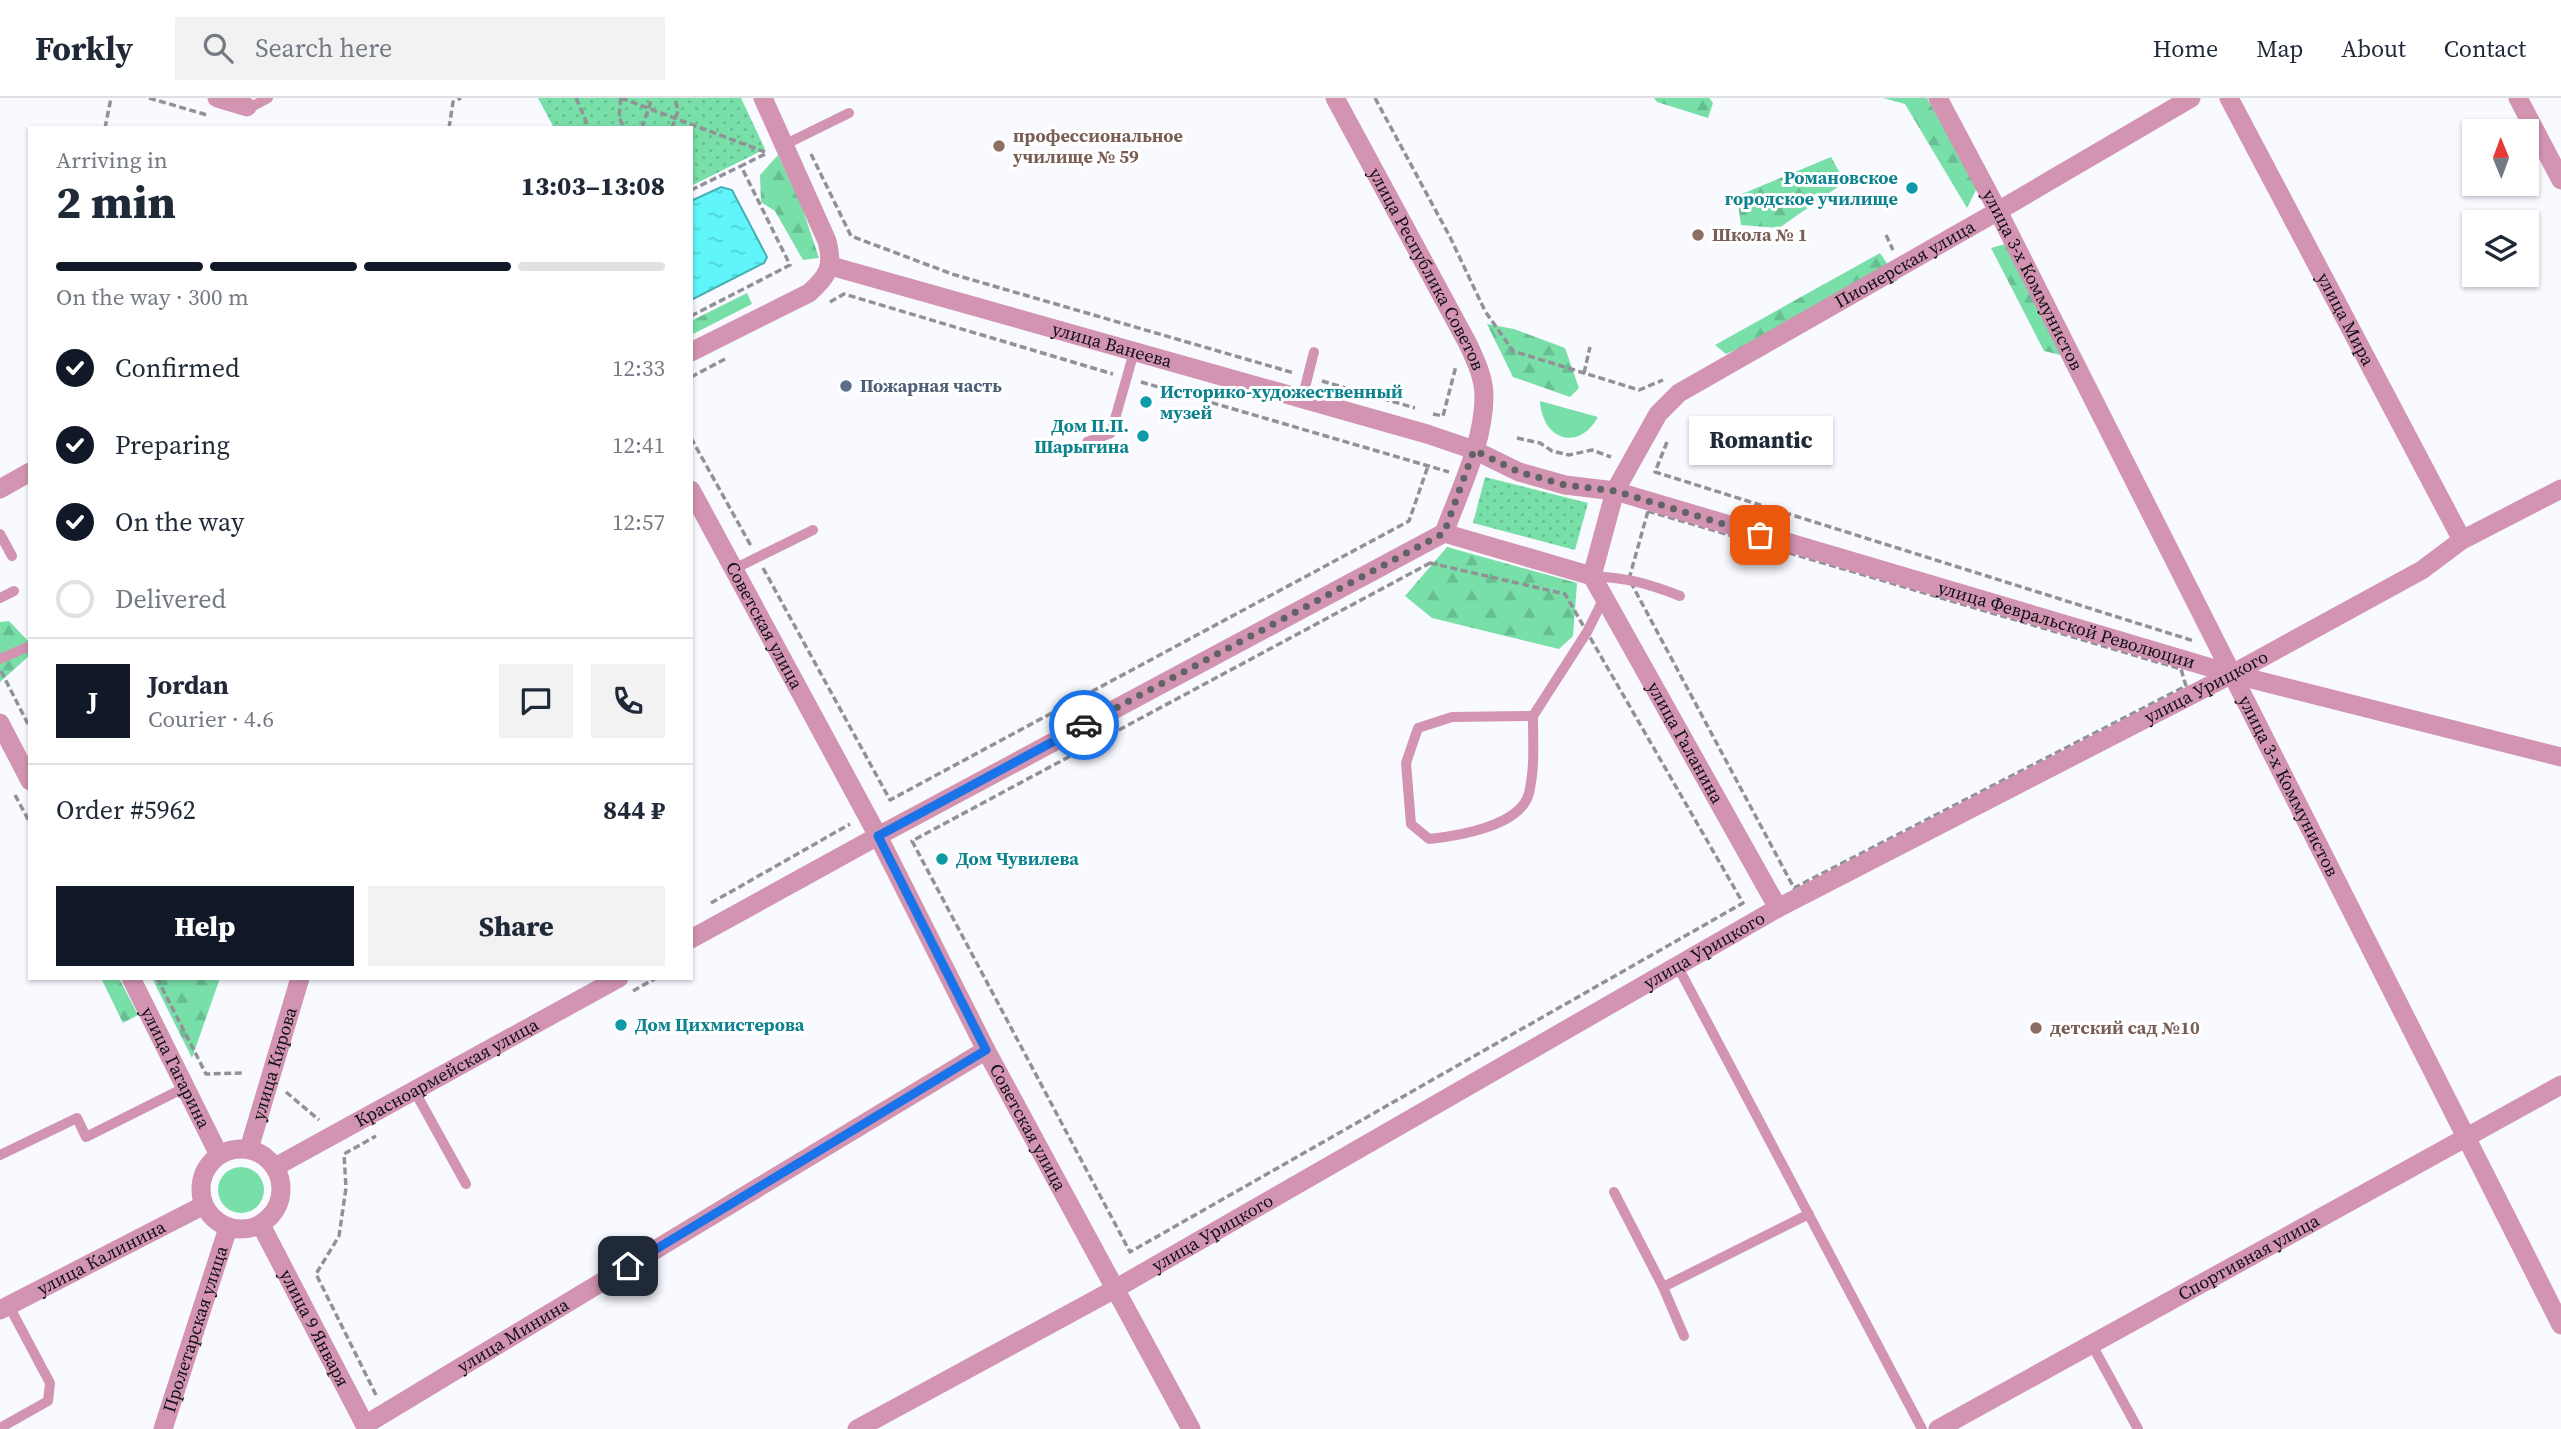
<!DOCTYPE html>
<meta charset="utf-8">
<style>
:root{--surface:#fff;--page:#f2f2f3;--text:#1f2937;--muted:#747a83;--line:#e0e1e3;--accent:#111827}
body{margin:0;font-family:"Source Serif 4",serif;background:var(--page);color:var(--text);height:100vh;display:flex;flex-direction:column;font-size:26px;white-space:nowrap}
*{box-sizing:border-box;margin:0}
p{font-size:23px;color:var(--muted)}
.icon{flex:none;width:38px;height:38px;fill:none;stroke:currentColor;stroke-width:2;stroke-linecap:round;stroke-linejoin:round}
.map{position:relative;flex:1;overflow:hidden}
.drawer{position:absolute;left:28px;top:28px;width:665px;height:854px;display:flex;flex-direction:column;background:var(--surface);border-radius:0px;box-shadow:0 2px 5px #0004}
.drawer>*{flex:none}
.needle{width:46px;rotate:359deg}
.fabs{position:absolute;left:2462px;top:21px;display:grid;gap:14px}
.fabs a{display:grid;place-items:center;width:77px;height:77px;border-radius:0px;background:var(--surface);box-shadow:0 2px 5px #0004;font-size:35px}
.pin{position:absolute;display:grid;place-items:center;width:60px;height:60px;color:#fff;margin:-30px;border-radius:14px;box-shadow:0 4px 10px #0006}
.courier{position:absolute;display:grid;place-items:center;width:70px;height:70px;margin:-35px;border:5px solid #1a73e8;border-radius:50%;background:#fff;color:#222;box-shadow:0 2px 9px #0007}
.bubble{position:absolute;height:49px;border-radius:0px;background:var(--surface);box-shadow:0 2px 5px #0004;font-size:23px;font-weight:800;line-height:49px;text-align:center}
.headline em{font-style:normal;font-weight:800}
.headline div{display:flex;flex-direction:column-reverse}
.headline{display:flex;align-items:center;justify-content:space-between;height:119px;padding:0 28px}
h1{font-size:46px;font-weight:800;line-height:52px}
.bar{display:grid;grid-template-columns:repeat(4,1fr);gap:10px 7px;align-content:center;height:84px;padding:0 28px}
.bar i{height:9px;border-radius:5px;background:var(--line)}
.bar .selected{background:var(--accent)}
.bar p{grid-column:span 4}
.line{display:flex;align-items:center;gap:18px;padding:0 28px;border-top:2px solid var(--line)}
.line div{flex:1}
.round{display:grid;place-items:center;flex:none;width:74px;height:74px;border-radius:0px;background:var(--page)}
ol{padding:0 28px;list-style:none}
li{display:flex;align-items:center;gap:21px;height:77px}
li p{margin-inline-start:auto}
li .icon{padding:7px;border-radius:50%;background:var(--accent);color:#fff;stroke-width:4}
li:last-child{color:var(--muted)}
li i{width:38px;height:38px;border:4px solid var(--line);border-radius:50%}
.primary-button{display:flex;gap:14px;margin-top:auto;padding:14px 28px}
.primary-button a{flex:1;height:80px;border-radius:0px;background:var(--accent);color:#fff;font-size:28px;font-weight:800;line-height:80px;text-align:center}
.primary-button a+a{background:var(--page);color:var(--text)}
header{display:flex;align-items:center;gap:42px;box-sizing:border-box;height:98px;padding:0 35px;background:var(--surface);border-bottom:2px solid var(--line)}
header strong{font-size:33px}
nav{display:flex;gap:38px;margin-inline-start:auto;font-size:24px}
.search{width:490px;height:63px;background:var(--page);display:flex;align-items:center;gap:18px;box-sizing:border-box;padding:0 24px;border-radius:0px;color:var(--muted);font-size:26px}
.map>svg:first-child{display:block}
.grass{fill:#78dfa9}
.forest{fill:url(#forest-firs)}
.park{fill:url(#park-dots)}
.water{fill:url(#water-ripples);stroke:#47b0b6;stroke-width:2}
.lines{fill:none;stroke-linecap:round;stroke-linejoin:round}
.path{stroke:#919297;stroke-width:3.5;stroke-dasharray:7 3.5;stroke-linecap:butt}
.lane{stroke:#d294b1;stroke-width:10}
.street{stroke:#d294b1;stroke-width:19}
.done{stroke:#616266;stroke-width:7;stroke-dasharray:0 12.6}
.route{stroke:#1a73e8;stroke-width:9}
.education-dot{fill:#8d6e63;stroke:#fff;stroke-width:2.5}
.culture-dot{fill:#0f9aa8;stroke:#fff;stroke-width:2.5}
.service-dot{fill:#5c6f8a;stroke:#fff;stroke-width:2.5}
.labels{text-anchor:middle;stroke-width:6;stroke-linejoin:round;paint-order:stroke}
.education-label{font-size:18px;font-weight:bold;fill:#785e54;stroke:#fff;text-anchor:start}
.culture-label{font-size:18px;font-weight:bold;fill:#0d838f;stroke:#fff;text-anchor:start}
.street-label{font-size:18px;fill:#0f1014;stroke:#fff}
.service-label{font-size:18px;font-weight:bold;fill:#4e5e75;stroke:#fff;text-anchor:start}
</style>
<header>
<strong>Forkly</strong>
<div class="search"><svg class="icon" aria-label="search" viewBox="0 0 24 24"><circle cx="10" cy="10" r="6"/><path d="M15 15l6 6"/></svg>Search here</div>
<nav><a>Home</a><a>Map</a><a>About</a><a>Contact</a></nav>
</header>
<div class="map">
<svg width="2561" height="1331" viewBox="0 0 2561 1331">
<defs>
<pattern id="forest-firs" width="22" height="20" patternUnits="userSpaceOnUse" patternTransform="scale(1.75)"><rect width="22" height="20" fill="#78dfa9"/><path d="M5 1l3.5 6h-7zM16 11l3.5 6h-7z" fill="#67be91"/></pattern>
<pattern id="park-dots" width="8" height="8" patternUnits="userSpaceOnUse" patternTransform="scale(1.75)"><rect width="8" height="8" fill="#78dfa9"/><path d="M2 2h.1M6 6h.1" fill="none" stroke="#67be91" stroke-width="1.8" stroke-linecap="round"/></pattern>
<pattern id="water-ripples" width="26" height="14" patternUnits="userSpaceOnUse" patternTransform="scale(1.75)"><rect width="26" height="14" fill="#5ff5fb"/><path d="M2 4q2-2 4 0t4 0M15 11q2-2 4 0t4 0" fill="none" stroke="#51d1d6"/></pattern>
</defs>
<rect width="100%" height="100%" fill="#f8faff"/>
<path class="grass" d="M1540,303l58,16c-20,36 -56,22 -58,-16z
M218 1092a23 23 0 1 1 46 0a23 23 0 1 1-46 0Z"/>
<path class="forest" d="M1654,0h55l4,5 -5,15 -51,-16z
M1883,0h44l50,90 -10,20 -62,-104z
M778,57l24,52 17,51 -16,2 -28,-49 -14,-9 -1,-27z
M1831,59l14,25 -66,46 -38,-3 -4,-29z
M2009,145l56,113 -21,-5 -53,-103z
M1880,155l18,27 -172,74 -11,-9z
M747,195l5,11 -61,31v-14z
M1487,226l27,5 51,19 14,40 -9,9 -57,-20z
M1447,449l130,36 -4,53 -14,13 -127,-31 -27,-22z
M9,523l21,22v12l-30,27v-60z
M101,880h18l19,37 -15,8z
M152,880h68l-28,80z"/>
<path class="park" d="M538,0h203l24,51 -74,37v-58h-137z
M1485,379l103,26 -13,47 -102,-27z"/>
<path class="water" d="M721,89l11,3 35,67 -3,6 -73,37v-99z"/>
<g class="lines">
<path class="path" d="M149,0l58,17
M576,0l13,30
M621,0l144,54
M621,0l-2,19 5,11
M1375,0l75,139 35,74 28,40 126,39 24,-10
M105,30l6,-30
M449,30l4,-26 8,-4
M642,30l10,-30
M672,30l6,-17 -3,-13
M811,56l40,82 101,38 342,99
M691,92l50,-24
M1886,137l7,15
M830,204l14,-8 269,80
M691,218l99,-51 -49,-99 26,-13
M1584,275l6,-26
M691,279l34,-18
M1322,283l93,27
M1141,284l308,90
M1433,316l10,2 13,-50
M691,340l60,108
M1517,340l23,5 12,8 17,4 23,-5 19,7
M1667,344l-12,30 539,169
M1648,413l533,158 5,17 -392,202 -165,-309z
M1430,465l135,31 178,309 -613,349 -218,-411z
M763,470l127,232 519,-279 19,-55
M1,573l29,57
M15,697l15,28
M711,805l139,-79
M157,880l49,96 37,-1
M633,893l23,-13
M286,994l33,28
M376,1297l-60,-121 23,-38 7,-48 -2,-34 32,-18"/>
<path class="lane" d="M247,9l6,-1 15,-8
M784,47l65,-32
M1302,301l12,-47
M1087,344l24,-9 23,-81
M0,436l12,22
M734,471l79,-39
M1592,478c36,2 55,7 88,20
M0,500l14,-7
M0,561l30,-13
M1533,618c0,25 2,52 -4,77 -8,33 -71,43 -100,46l-18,-15 -5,-61 12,-35 34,-11 81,-1 54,-84 17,-34
M1678,869l244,462
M414,992l52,94
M0,1057l77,-37 9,19 100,-50
M1614,1094l49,95 146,-73
M1663,1189l21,49
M2092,1247l46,84
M0,1330l48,-27 2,-18 -41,-77"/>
<g class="street">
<path d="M217,0l30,9"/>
<path id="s1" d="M1335,0l133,246c8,17 16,34 16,52 0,46 -24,94 -40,137"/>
<path id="s2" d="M1938,0l60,113 563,1114"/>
<path id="s3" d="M2229,0l233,442"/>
<path d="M2518,0l43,82"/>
<path id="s4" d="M831,168l596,168 47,16 45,22 46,13 50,6 617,183 329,83"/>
<path d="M691,254l118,-59c19,-17 25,-26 18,-52l-64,-143"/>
<path d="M0,391l30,-17"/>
<path id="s5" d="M691,392l187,346 108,214 205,379"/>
<path d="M1444,435l148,43"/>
<path id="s6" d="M1592,478l23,-85 43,-77 21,-21 319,-182 193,-113"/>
<path id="s7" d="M1592,478l186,332"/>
<path d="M0,625l30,58"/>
<path d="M691,841l187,-103 566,-303"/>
<path id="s8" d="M131,880l88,177"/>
<circle cx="241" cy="1091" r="40"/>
<path id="s9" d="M249,1051l51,-171"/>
<path id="s10" d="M275,1069l344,-189"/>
<path id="s11" d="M261,1127l106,204"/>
<path id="s12" d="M0,1212l204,-105"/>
<path id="s13" d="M365,1327l621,-375"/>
<path id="s14" d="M163,1331l65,-201"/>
<path id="s15" d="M857,1331l258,-140 663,-381 454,-234 190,-104 40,-30 99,-51"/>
<path id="s16" d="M1938,1331l623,-344"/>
</g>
</g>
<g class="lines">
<path class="done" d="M1084,627l360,-192 30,-83 45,22 46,13 50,6 145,44"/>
<path class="route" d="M628,1168l358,-216 -108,-214 206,-111"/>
</g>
<g class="education-dot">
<circle cx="999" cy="48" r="7"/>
<circle cx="1698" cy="137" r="7"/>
<circle cx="2036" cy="930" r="7"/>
</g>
<g class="culture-dot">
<circle cx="1912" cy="90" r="7"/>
<circle cx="1146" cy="304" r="7"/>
<circle cx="1143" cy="338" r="7"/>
<circle cx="942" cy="761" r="7"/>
<circle cx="621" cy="927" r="7"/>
</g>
<circle class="service-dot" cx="846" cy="288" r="7"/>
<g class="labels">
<g class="education-label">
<text x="1013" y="44">профессиональное<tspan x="1013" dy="21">училище № 59</tspan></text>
<text x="1712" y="143">Школа № 1</text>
<text x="2050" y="936">детский сад №10</text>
</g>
<g class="culture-label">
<text x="1898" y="86" text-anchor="end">Романовское<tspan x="1898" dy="21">городское училище</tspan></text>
<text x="1160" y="300">Историко-художественный<tspan x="1160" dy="21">музей</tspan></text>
<text x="1129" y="334" text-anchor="end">Дом П.П.<tspan x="1129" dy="21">Шарыгина</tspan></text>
<text x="956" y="767">Дом Чувилева</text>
<text x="635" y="933">Дом Цихмистерова</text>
</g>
<g class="street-label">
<text dy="6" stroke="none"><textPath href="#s6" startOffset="466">Пионерская улица</textPath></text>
<text dy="6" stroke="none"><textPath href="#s1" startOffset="194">улица Республика Советов</textPath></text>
<text dy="6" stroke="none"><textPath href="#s2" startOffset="205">улица 3-х Коммунистов</textPath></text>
<text dy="6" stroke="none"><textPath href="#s3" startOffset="250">улица Мира</textPath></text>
<text dy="6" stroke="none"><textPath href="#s4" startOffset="292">улица Ванеева</textPath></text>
<text dy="6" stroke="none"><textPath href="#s5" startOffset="154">Советская улица</textPath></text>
<text dy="6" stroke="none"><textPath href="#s4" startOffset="1288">улица Февральской Революции</textPath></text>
<text dy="6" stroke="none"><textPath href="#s15" startOffset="1540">улица Урицкого</textPath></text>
<text dy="6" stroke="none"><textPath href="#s7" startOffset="191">улица Галанина</textPath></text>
<text dy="6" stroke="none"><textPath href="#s2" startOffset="772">улица 3-х Коммунистов</textPath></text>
<text dy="6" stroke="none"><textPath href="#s15" startOffset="973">улица Урицкого</textPath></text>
<text dy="6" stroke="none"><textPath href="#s9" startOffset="89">улица Кирова</textPath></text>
<text dy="6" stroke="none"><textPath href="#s8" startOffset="100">улица Гагарина</textPath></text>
<text dy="6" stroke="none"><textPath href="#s10" startOffset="196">Красноармейская улица</textPath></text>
<text dy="6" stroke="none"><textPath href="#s5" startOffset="721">Советская улица</textPath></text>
<text dy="6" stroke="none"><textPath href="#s15" startOffset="406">улица Урицкого</textPath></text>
<text dy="6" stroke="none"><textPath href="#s12" startOffset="114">улица Калинина</textPath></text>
<text dy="6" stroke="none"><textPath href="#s16" startOffset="355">Спортивная улица</textPath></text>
<text dy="6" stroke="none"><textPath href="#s11" startOffset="116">улица 9 Января</textPath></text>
<text dy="6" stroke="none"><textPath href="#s14" startOffset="105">Пролетарская улица</textPath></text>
<text dy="6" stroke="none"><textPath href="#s13" startOffset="173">улица Минина</textPath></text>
</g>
<g class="service-label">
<text x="860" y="294">Пожарная часть</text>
</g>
</g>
</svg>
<div class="fabs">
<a><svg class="needle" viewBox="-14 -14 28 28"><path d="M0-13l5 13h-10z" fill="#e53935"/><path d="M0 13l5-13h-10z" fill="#747a83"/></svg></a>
<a><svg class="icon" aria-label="layers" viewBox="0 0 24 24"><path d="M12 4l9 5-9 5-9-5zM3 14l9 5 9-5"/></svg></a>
</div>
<div class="pin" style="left:1760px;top:437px;background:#ea580c"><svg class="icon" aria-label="bag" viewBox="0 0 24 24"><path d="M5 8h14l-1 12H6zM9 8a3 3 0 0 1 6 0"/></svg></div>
<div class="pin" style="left:628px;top:1168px;background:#1f2937"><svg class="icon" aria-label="home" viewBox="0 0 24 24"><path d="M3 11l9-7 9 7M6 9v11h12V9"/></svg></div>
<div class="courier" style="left:1084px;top:627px"><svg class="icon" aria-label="car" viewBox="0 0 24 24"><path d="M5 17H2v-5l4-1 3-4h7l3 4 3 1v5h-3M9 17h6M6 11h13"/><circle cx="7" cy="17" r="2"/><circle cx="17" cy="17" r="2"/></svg></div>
<div class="bubble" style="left:1689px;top:318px;width:144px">Romantic</div>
<section class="drawer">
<div class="headline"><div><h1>2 min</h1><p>Arriving in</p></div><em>13:03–13:08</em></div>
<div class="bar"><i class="selected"></i><i class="selected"></i><i class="selected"></i><i></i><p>On the way · 300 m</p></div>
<ol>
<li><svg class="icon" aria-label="check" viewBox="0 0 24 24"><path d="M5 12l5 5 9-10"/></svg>Confirmed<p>12:33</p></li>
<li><svg class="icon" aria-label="check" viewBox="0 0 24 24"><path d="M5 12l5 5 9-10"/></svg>Preparing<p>12:41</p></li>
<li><svg class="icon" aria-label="check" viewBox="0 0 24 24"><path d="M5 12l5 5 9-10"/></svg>On the way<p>12:57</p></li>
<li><i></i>Delivered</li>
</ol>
<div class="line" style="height:126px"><b class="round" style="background:var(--accent);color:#fff">J</b><div><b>Jordan</b><p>Courier · 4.6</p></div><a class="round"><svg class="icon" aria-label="chat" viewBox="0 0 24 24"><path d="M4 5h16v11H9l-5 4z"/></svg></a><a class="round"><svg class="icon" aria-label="phone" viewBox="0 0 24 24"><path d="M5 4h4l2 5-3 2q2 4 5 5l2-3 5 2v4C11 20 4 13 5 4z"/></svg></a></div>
<div class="line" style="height:91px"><div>Order #5962</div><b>844 ₽</b></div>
<div class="primary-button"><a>Help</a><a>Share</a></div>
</section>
</div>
